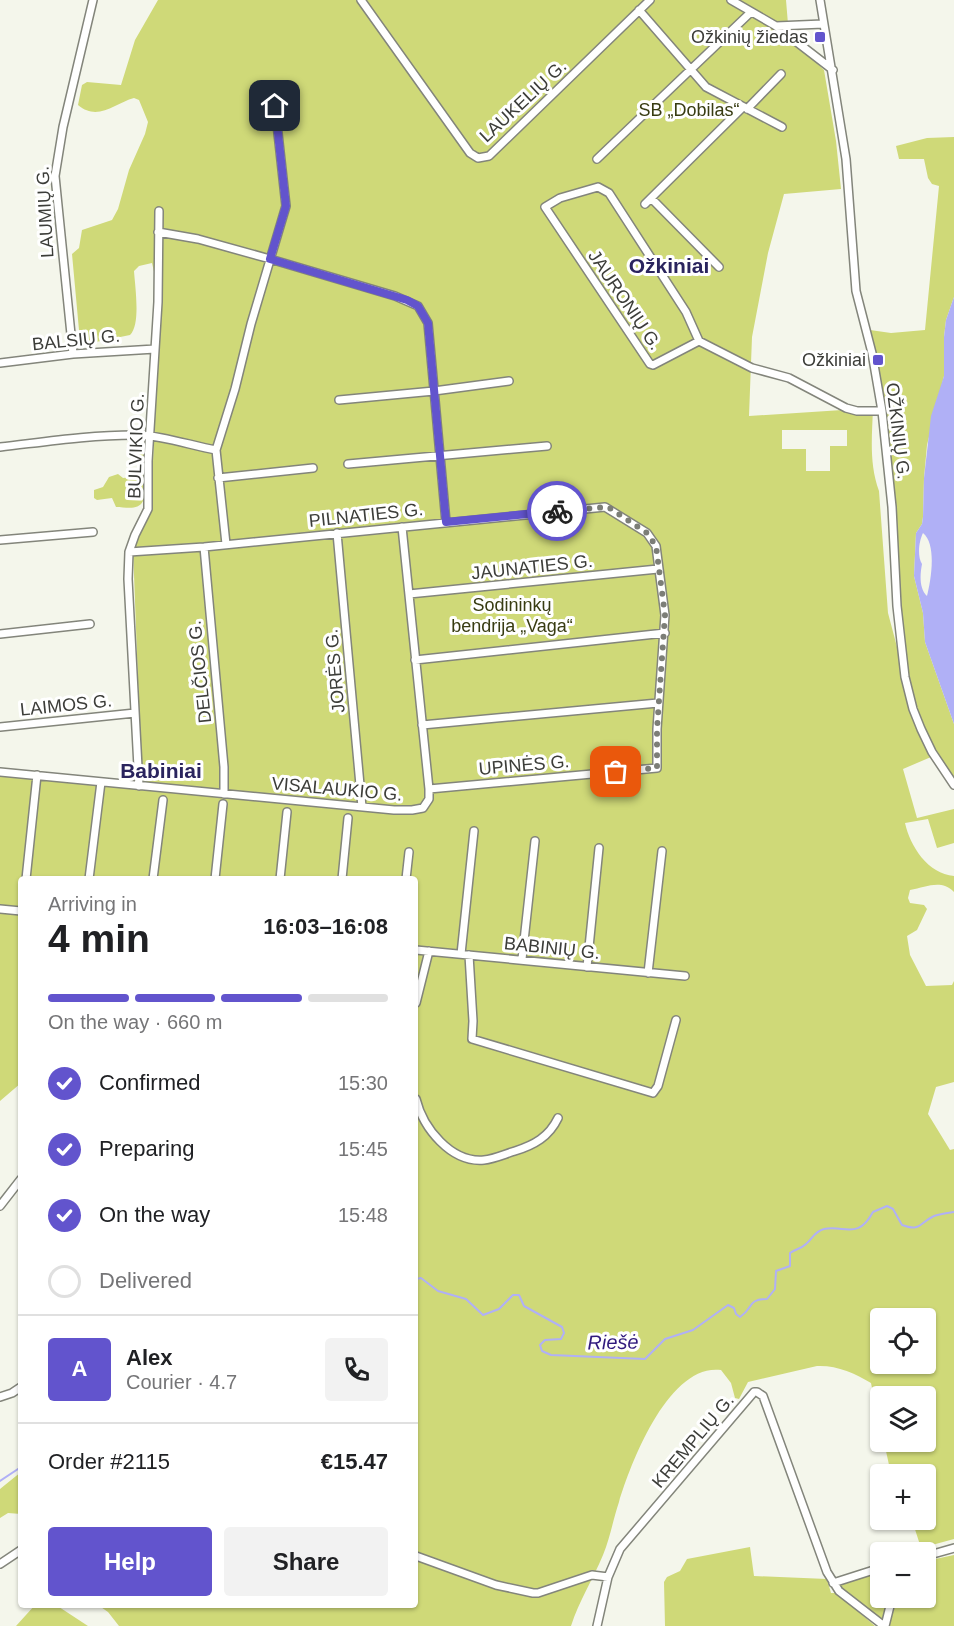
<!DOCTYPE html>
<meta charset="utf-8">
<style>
:root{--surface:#fff;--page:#f2f2f2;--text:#202124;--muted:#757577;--line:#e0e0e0;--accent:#6254cd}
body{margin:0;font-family:Arial,sans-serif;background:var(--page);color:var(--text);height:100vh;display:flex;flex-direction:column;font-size:22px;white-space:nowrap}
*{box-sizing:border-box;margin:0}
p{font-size:20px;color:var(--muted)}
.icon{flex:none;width:33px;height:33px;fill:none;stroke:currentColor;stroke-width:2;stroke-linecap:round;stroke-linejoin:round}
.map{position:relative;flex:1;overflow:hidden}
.sheet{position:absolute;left:18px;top:876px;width:400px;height:732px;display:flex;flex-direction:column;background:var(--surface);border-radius:6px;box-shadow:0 2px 4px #0004}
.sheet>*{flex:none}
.buttons{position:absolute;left:870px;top:1308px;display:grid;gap:12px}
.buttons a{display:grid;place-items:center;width:66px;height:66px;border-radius:6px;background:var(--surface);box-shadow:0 2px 4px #0004;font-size:30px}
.pin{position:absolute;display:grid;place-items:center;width:51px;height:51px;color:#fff;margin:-26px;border-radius:12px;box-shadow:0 3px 9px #0006}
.courier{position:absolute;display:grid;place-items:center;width:60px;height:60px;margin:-30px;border:4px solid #6254cd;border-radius:50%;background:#fff;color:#222;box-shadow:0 2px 8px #0007}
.summary em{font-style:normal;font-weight:800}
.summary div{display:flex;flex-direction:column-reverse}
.summary{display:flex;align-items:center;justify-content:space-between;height:102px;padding:0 30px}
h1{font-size:39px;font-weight:800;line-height:45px}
.bar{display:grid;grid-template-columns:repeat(4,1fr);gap:9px 6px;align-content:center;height:72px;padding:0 30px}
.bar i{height:8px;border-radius:4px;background:var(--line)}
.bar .active{background:var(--accent)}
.bar p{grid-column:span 4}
.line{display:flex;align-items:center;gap:15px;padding:0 30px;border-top:2px solid var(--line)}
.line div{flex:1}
.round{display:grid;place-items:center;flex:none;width:63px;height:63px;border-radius:6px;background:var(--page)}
ol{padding:0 30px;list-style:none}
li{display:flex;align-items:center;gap:18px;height:66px}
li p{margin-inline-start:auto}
li .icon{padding:6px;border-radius:50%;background:var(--accent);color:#fff;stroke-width:4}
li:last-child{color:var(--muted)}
li i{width:33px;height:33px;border:3px solid var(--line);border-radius:50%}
.button{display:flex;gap:12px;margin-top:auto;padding:12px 30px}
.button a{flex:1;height:69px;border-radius:6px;background:var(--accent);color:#fff;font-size:24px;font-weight:800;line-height:69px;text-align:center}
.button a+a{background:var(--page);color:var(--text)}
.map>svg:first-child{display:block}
.green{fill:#cfd978;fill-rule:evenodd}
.water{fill:#b0b0f6;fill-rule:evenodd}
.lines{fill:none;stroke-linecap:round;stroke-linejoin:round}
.stream{stroke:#b0b0f6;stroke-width:2}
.street-casing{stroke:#83857b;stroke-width:10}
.street{stroke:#fff;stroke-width:7}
.done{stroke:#7c7e77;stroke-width:6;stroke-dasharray:0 10.8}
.route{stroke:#6254cd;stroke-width:8}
.poi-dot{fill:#6254cd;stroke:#fff;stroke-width:2}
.labels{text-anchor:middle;stroke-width:6;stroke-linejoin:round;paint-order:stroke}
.poi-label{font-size:18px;fill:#3c3d39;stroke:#fff;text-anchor:end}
.street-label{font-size:18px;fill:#3c3d39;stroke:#fff}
.park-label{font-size:18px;fill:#383c12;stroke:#fff}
.water-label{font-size:20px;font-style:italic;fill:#301a7d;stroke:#fff}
.quarter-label{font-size:21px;font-weight:bold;fill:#2a245e;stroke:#fff}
</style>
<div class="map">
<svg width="954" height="1626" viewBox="0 0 954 1626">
<rect width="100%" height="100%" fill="#f4f6eb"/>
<path class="green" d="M158,0h628l2,24h-12l48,46 12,71 5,48 -57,5 -16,59 -16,84 -3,79 124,-8c-1,29 -4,55 6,83l9,122 9,34 11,58 23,52 -28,12 14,49 37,-9v34l-17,5 -9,-29 -23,4c5,23 23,51 49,53v16c-13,-13 -27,-5 -44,-2l-2,8 2,5 14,2 3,4 -10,21 -10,6 3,19 16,31 26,-1 2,-4v101l-18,5 -8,27 22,36 4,-1v390l-33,9 -9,-28h14v-46h-35l-7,-32h42v-46h-46v31l-9,-44c-16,-10 -35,-18 -54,-17l-69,16 -9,17 -4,-1 -4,-15 -10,-13c-52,-7 -90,92 -102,132 -6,18 -9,36 -16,53 -10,24 -24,46 -32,71h-452l-11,-14 -10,-7h318v-726h-395v204l-21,18v-325l142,12 -9,-240 18,-40 9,-210 -8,-35 -13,3 -5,5c1,15 7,54 -4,64l-44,9 -6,-3 -8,-87 7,-6 3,-18 30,-10 6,-11 11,-39 16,-36 3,-12 -9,-22 -5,-2c-19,5 -36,24 -56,7l4,-20 5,-3 34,3 14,-45zM782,430h65v16h-17v25h-24v-22h-24zM880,1318h46v46h-46z
M954,137v160l-8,23 -2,17v39l-17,69 -3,33 -1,39 -1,7 -6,9 -2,43 9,37 2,29 29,82v55c-57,-75 -51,-165 -57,-254 -5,-66 -11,-131 -27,-195l21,3 34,-3 14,-144 -7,-2 -4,-6 -4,-19h-25l-3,-13 31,-8z
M140,446l4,3 -1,52c-5,10 -17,6 -27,6l-4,-9 -15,2 -3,-2v-8l9,-3 6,-10 9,-3 5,4 9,-1 4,-3z
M21,1472v42l-13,-1 -8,5v-29z
M750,1547l4,29 73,3 4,14h6l38,33h-210l-1,-44 3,-5 13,-6 7,-12z
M954,1555v71h-66l10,-28h28v-37z
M880,1571v27h9l-7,23 -42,-33v-3l3,-2z
M35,1605h21l32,21h-72z"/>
<path class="water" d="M954,297v427l-29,-82 -2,-29 -9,-37 2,-43 6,-9 1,-7 1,-39 7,-62 13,-40v-39l2,-17zM923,533c14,11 8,47 4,63 -8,-8 -7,-21 -5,-32 -5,-8 -3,-23 1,-31z"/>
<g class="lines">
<path class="stream" d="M416,1279l5,-1 17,13 28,8 17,16 16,-6 14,-14h6l5,11 38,21 2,6 -3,6 -16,1 -5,5 2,6 9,4 94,4 20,-20 28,-9 35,-25 6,3 2,6 4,3c14,-9 7,-18 27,-18l8,-10 1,-18 14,-5v-13c5,-4 11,-4 16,-9 6,-5 9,-13 18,-15 21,-4 34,11 49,-17l14,-6 6,3 9,16c19,7 17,-2 32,-9 6,-2 13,-3 20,-4
M0,1481l21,-14"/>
<defs>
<path id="street" d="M361,0l109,153 8,5 11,-2 161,-156
M731,0l45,26 57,44
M820,0l26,159 10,132 16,62 10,58 10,96 5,99 8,71 8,32 8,20 11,23 22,33
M639,10l67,77 76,40
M776,26l47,-2
M747,109l34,-35
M597,159l154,-147
M651,198l68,69
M645,204l98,-97
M158,232l40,7 72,20 125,37 23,10 10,17 18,199
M699,341l-13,-29 -77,-119 -11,-6 -38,11 -15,9 105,157 3,1 46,-24 53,27 37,10 57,30 11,3h25
M73,354l-18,-178 8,-49 30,-127
M0,363l73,-9 82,-5
M339,400l95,-9 75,-10
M0,447c44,-5 89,-12 134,-12 27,0 55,10 82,15
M348,464l199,-18
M218,478l95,-10
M337,533l25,274
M0,540l93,-8
M226,544l-10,-94 19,-61 16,-65 35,-118 -11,-100
M204,547l20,220v27
M129,552l75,-5 401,-40 42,26 9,13 9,69 -8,114v39l-228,21
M409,594l249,-25
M0,634l90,-10
M415,660l250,-27
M422,725l236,-22
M0,727l135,-14
M0,772l394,38h18l11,-2 6,-9v-10l-27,-262
M139,786l-11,-207 1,-27 6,-17 13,-26v-48l10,-159 1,-91
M26,879l11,-104
M89,879l12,-97
M153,879l10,-79
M215,879l8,-75
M280,879l7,-67
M342,879l6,-61
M406,879l3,-27
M0,909l21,2
M416,950l269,26
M461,954l13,-123
M469,955l4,66 -1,18 181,54 5,-7 18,-66
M522,959l13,-118
M587,967l12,-119
M648,973l14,-122
M416,1003l13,-52
M416,1099c7,29 35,64 68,61 10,-1 21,-6 31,-9 19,-6 34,-14 43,-33
M0,1206l21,-27
M0,1397l12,-4 9,-6
M416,1556l80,29 37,8h5l54,-18 16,2
M926,1556l28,-8
M0,1564l21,-14
M833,1583l47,-15
M597,1626l11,-49 12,-28 134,-157h3l6,4 64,176 12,19 45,35
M885,1626l7,-28"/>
</defs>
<use href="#street" class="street-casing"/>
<use href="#street" class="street"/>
</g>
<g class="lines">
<path class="done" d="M557,511l51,-4 39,26 9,13 9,69 -8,114v39l-41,4"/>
<path class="route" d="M275,106l11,100 -16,53 137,41 11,6 10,17 18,199 111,-11"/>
</g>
<g class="poi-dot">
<rect x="814" y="31" width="12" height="12" rx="3"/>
<rect x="872" y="354" width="12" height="12" rx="3"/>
</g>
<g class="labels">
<g class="poi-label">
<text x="808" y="43">Ožkinių žiedas</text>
<text x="866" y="366">Ožkiniai</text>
</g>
<g class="street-label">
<text transform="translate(523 101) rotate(-43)" y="6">LAUKELIŲ G.</text>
<text transform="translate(45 212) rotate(-93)" y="6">LAUMIŲ G.</text>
<text transform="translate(625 300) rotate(56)" y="6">JAURONIŲ G.</text>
<text transform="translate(76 340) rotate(-6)" y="6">BALSIŲ G.</text>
<text transform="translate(898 431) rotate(83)" y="6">OŽKINIŲ G.</text>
<text transform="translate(136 446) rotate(-88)" y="6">BULVIKIO G.</text>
<text transform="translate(366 515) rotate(-6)" y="6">PILNATIES G.</text>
<text transform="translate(532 567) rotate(-6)" y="6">JAUNATIES G.</text>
<text transform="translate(335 671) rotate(-95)" y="6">JORĖS G.</text>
<text transform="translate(200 672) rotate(-96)" y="6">DELČIOS G.</text>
<text transform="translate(66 705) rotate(-6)" y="6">LAIMOS G.</text>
<text transform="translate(524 765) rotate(-5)" y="6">UPINĖS G.</text>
<text transform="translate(337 789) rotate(5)" y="6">VISALAUKIO G.</text>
<text transform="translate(552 948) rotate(6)" y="6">BABINIŲ G.</text>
<text transform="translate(693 1441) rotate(-50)" y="6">KREMPLIŲ G.</text>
</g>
<g class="park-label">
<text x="689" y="116">SB „Dobilas“</text>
<text x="512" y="611">Sodininkų<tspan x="512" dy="21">bendrija „Vaga“</tspan></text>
</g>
<g class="water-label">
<text transform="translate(613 1342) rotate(-1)" y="7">Riešė</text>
</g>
<g class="quarter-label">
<text x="669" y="273">Ožkiniai</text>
<text x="161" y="778">Babiniai</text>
</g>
</g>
</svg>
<div class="buttons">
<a><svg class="icon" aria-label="locate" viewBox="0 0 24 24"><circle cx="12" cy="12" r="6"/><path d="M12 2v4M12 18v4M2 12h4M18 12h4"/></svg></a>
<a><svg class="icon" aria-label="layers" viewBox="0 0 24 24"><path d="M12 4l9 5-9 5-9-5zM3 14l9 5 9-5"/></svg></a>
<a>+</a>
<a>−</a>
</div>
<div class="pin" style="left:616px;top:772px;background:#ea580c"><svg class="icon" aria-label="bag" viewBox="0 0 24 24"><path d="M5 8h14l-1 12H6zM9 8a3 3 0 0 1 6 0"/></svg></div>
<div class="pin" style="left:275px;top:106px;background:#1f2937"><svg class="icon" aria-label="home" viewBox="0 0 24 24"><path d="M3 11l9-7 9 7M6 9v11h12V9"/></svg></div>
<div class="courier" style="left:557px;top:511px"><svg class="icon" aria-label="bike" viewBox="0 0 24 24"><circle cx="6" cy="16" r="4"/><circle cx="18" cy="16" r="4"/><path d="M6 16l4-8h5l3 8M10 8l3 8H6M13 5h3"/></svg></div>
<section class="sheet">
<div class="summary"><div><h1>4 min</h1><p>Arriving in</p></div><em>16:03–16:08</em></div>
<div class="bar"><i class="active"></i><i class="active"></i><i class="active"></i><i></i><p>On the way · 660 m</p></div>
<ol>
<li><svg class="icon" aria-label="check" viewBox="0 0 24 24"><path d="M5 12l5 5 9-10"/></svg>Confirmed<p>15:30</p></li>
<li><svg class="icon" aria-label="check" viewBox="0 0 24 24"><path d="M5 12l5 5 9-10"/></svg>Preparing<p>15:45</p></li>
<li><svg class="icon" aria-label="check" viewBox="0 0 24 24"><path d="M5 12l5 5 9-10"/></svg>On the way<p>15:48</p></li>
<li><i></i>Delivered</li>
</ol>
<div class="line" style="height:108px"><b class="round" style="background:var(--accent);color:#fff">A</b><div><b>Alex</b><p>Courier · 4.7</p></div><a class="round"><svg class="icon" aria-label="phone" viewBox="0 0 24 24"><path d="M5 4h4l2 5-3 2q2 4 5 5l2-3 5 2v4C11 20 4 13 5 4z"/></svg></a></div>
<div class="line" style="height:78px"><div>Order #2115</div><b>€15.47</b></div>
<div class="button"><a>Help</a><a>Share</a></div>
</section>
</div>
